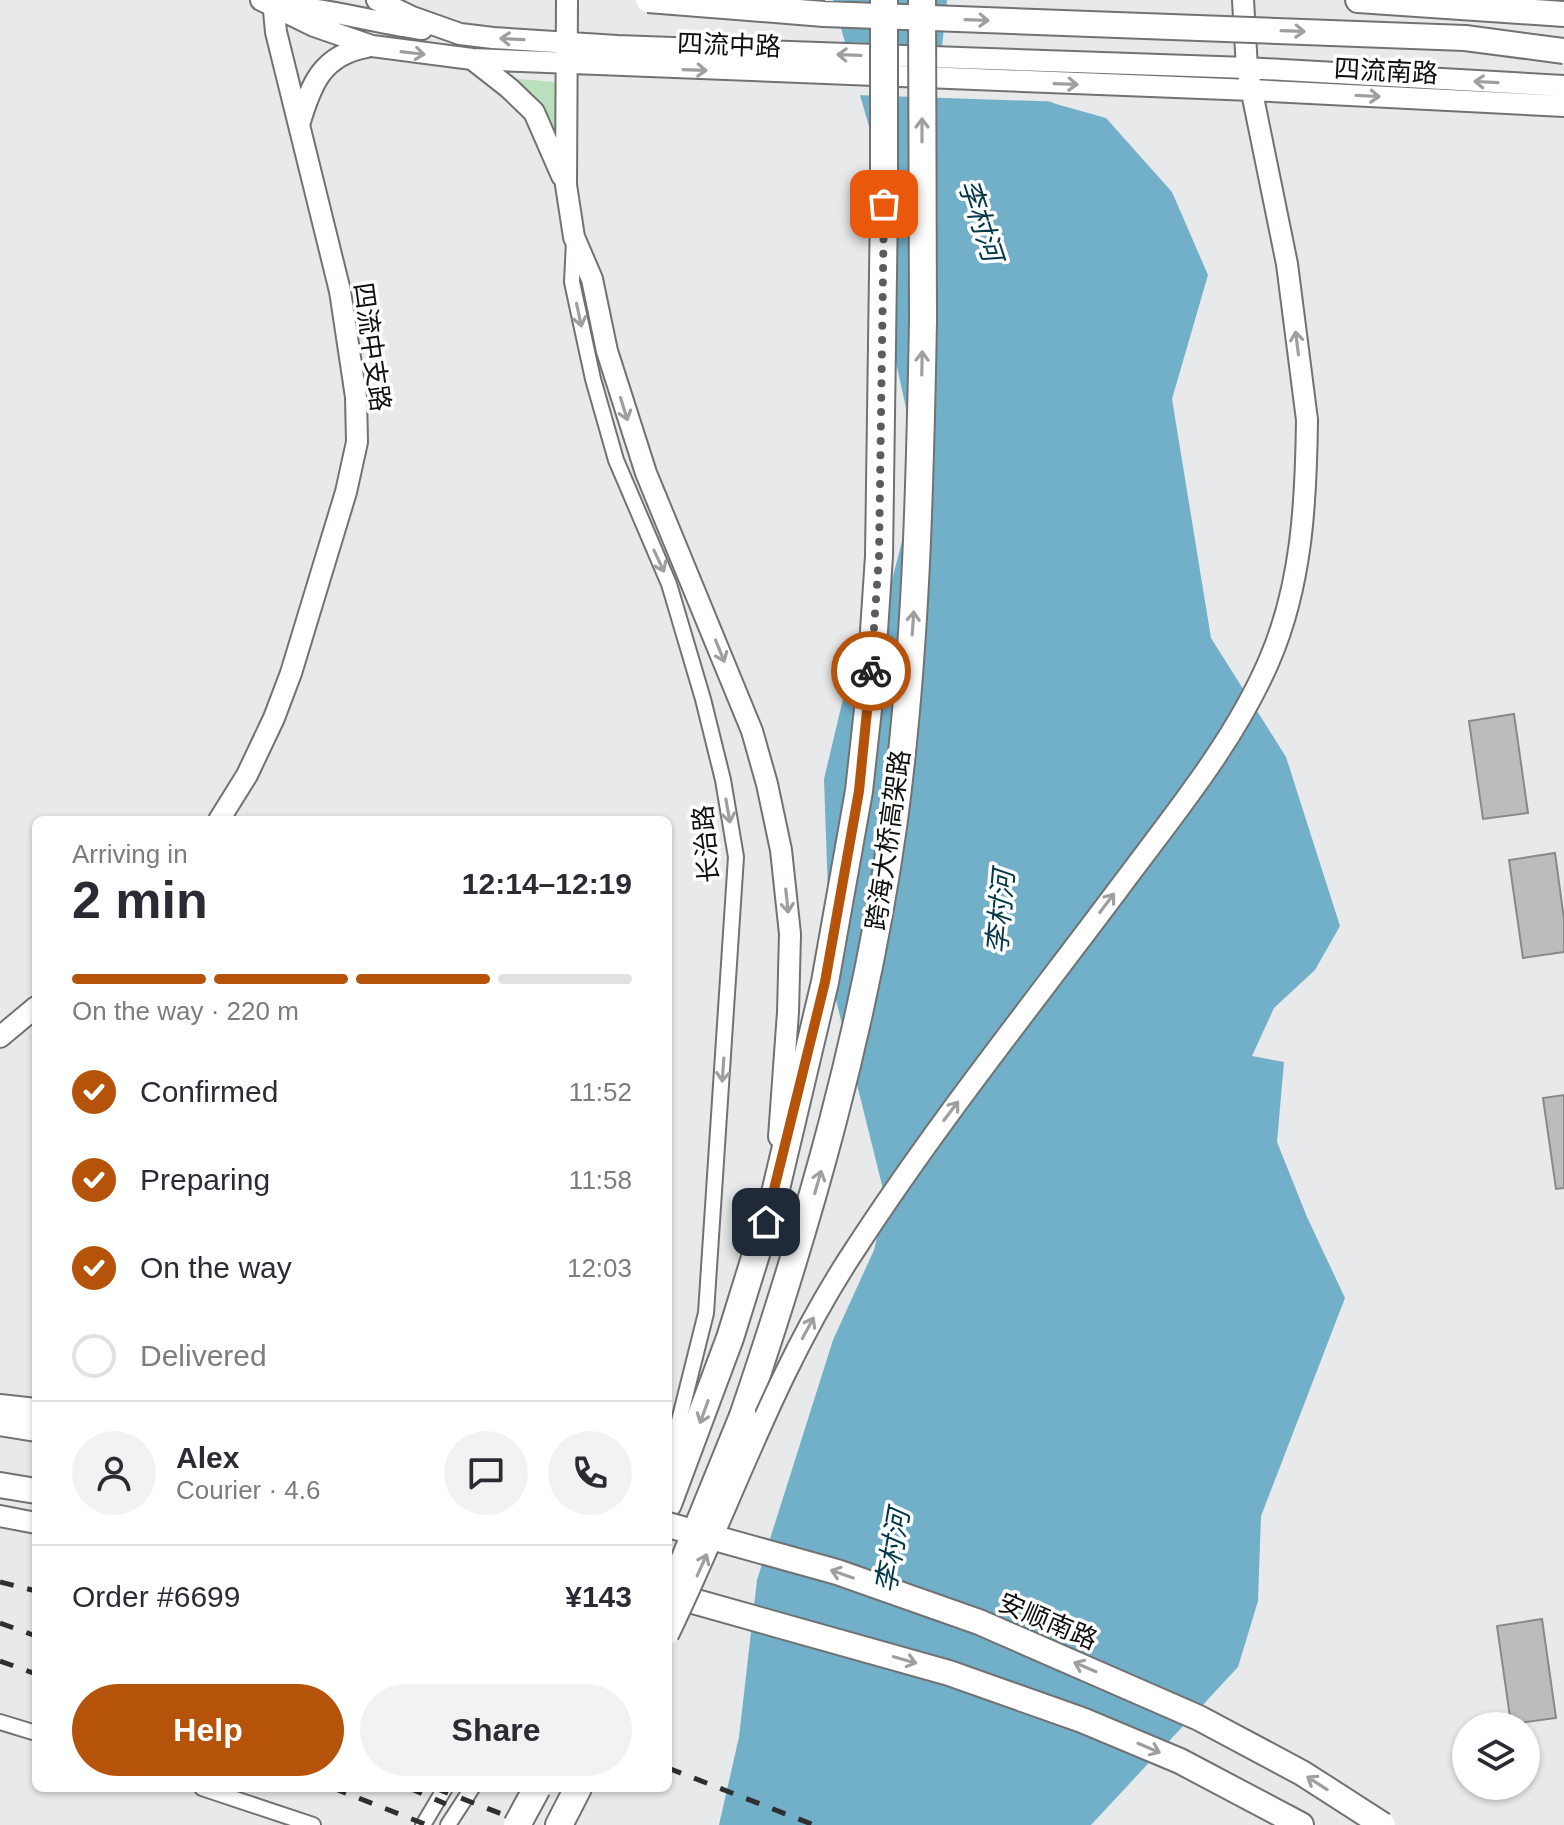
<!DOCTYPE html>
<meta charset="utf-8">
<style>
:root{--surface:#fff;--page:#f2f2f3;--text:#2b2b33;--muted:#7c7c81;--line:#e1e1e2;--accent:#b45309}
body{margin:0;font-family:Helvetica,"Noto Sans SC",sans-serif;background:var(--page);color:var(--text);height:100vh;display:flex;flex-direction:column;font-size:30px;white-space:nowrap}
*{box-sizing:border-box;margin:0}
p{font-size:26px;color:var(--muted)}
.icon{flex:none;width:44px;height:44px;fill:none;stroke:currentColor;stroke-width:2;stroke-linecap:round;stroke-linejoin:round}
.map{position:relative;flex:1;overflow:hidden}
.side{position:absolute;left:32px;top:816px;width:640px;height:976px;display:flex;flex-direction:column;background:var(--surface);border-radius:12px;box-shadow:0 2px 6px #0004}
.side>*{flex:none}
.controls{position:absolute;left:1452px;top:1712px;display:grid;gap:16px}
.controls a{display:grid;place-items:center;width:88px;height:88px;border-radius:50%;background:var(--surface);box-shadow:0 2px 6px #0004;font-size:40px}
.pin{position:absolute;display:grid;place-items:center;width:68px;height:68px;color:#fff;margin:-34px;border-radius:16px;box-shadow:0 4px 12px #0006}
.courier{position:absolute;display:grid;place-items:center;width:80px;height:80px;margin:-40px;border:6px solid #b45309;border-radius:50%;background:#fff;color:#222;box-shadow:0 2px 10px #0007}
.summary em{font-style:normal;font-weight:600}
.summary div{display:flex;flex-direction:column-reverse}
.summary{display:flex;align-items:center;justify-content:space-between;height:136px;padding:0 40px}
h1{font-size:52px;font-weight:600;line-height:60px}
.bar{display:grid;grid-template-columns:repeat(4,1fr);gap:12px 8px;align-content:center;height:96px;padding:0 40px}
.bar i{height:10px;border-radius:6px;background:var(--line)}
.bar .active{background:var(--accent)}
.bar p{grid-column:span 4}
.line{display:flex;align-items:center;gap:20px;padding:0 40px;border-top:2px solid var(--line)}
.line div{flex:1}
.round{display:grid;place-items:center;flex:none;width:84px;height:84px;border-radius:42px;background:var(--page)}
ol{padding:0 40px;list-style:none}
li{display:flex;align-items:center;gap:24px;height:88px}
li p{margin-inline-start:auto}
li .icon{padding:8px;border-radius:50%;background:var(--accent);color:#fff;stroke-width:4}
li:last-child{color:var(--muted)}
li i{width:44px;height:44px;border:4px solid var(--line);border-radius:50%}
.cta{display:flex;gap:16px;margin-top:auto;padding:16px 40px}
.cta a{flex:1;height:92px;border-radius:48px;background:var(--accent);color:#fff;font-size:32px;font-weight:600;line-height:92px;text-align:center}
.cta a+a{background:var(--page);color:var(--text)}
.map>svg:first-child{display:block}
.green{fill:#b9e0ba}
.water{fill:#72afc9}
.pier{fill:#e8e9ea}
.building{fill:#bdbcbb;stroke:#8a8989;stroke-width:2}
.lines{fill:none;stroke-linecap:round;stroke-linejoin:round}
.street-casing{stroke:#717272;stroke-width:18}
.secondary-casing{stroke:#717272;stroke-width:24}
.primary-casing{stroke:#717272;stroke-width:28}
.highway-casing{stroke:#717272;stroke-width:30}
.street{stroke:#fff;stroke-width:14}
.secondary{stroke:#fff;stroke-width:20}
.primary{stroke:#fff;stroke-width:24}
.highway{stroke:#fff;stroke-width:26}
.rail{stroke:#2e2f2f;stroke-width:5;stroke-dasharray:14 14;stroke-linecap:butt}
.secondary-bridge-casing{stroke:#717272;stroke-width:24;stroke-linecap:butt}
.primary-bridge-casing{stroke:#717272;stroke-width:28;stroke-linecap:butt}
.highway-bridge-casing{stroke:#717272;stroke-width:30;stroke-linecap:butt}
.secondary-bridge{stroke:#fff;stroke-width:20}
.primary-bridge{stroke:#fff;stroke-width:24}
.highway-bridge{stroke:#fff;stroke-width:26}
.oneway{stroke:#9f9f9f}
.done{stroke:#5b5c5c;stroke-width:8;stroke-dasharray:0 14.4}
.route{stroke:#b45309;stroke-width:10}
.labels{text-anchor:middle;stroke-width:7;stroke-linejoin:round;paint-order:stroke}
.street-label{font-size:26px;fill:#0f1010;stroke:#fff}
.water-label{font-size:28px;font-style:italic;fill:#003749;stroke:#fff}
</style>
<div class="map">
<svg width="1564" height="1825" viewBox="0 0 1564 1825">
<rect width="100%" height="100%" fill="#e8e9ea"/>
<path class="green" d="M519,79l36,3 5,56 -7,1 -22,-44 -12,-11z"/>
<path class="water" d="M833,0h114l-6,56 115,48 50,14 66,74 36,83 -36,124 39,239 75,119 54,169 -25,44 -41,38 -22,48 32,6 -7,80 30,75 38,81 -84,218 -3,85 -20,66 -147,158h-372l20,-88 18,-157 76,-240 41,-90 12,-49 -55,-221 -7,-201 19,-80 34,-61 43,-166 -39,-178 8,-97z"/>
<path class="pier" d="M841,42l105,4 -1,8 121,48 -210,-7z"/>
<path class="building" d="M1514,714l14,99 -45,6 -14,-98z
M1555,853l9,66v33l-41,6 -14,-98z
M1564,1095v93l-8,1 -13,-91z
M1542,1619l14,99 -45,6 -14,-98z"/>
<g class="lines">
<defs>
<path id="street" d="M574,242l-2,40 21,97 23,81 53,124 34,115 20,81 13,77 -30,456 -38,152
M0,1722l36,11
M202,1788l111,37
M423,1825l22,-37
M448,1825l24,-37"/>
<path id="secondary" d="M261,0l53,26 58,20 100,13 780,31 312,16
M377,0l35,17 48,17 33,4 124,8 630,22 317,18
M567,0l-1,185 8,52 18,42 15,72 39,122 106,258 15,53 14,66 9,84 -2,78 -9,125
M1243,0l4,68 40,196 20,156
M285,7c47,2 91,16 137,22
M472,59l37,29 25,24 28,64
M299,125c12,-41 23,-70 68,-78
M219,820l28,-45 27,-57 17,-45 55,-181 11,-50 -1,-45 -16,-106 -64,-259 -3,-32
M0,1037l36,-30
M0,1405l36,4
M0,1516l36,7"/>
<path id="primary" d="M1358,0l206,14
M0,1423l36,6
M0,1485l36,6
M668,1594l281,79 133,47 98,41 121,64"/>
<path id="highway" d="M743,1416c66,-194 123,-392 151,-596 22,-166 26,-333 29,-500
M668,1504l62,-166 45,-145 50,-211 34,-191 11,-100 9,-135 5,-352
M559,1825l19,-37"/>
</defs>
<use href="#street" class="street-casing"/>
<use href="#secondary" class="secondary-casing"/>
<use href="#primary" class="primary-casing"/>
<use href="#highway" class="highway-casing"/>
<use href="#street" class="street"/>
<use href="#secondary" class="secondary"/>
<use href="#primary" class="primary"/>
<use href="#highway" class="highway"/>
<path class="rail" d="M0,1582l36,9
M0,1623l36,13
M0,1661l36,13
M668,1768l146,57
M333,1788l94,37
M409,1788l37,16
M435,1788l95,37"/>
<defs>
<path id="secondary-bridge" d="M668,1635c62,-128 107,-265 186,-384 83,-128 178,-246 269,-368 52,-70 111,-141 146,-222 33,-76 37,-159 38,-241"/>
<path id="primary-bridge" d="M648,0l176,14 641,24 99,13
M668,1525l169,47 142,50 220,96 103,55 81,52"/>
<path id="highway-bridge" d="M884,0v204
M922,0l1,320
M668,1600l75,-184
M517,1825l20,-37"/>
</defs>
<use href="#secondary-bridge" class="secondary-bridge-casing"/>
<use href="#primary-bridge" class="primary-bridge-casing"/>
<use href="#highway-bridge" class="highway-bridge-casing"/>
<use href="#secondary-bridge" class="secondary-bridge"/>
<use href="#primary-bridge" class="primary-bridge"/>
<use href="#highway-bridge" class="highway-bridge"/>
</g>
<defs><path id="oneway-shaft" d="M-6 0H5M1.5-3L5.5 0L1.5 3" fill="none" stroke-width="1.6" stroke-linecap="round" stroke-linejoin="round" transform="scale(2)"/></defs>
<g class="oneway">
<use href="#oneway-shaft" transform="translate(977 20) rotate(2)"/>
<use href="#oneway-shaft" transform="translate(1293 31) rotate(2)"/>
<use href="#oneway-shaft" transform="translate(512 39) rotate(-177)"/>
<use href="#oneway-shaft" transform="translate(413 53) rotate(7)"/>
<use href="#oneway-shaft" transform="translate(849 55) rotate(-178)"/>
<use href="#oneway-shaft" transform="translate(695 70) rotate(2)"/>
<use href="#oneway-shaft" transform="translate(1486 82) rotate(-177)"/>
<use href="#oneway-shaft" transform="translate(1066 84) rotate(2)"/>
<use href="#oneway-shaft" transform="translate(1368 96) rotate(3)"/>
<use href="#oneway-shaft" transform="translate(922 130) rotate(-90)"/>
<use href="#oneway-shaft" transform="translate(579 315) rotate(78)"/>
<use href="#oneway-shaft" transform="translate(1297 343) rotate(-97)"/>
<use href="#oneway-shaft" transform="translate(922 363) rotate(-89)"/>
<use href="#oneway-shaft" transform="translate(624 409) rotate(73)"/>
<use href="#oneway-shaft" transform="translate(659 561) rotate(65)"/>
<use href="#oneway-shaft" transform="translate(913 623) rotate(-86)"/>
<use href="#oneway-shaft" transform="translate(720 651) rotate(68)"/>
<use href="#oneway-shaft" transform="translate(728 811) rotate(80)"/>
<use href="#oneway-shaft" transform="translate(787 901) rotate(84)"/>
<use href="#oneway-shaft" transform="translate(1107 903) rotate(-53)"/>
<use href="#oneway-shaft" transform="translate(723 1070) rotate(94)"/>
<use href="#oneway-shaft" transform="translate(951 1111) rotate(-53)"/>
<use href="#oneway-shaft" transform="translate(818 1182) rotate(-74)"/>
<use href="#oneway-shaft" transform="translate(808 1328) rotate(-62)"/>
<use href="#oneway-shaft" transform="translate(704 1412) rotate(110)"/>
<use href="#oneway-shaft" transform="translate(702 1565) rotate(-66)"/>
<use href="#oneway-shaft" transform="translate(842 1574) rotate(-161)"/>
<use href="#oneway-shaft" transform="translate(905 1660) rotate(16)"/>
<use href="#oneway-shaft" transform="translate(1085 1667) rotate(-157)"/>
<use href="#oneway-shaft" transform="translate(1149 1748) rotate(23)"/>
<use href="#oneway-shaft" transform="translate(1317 1783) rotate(-147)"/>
</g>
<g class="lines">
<path class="done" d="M871,671l8,-115 5,-352"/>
<path class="route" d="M766,1222l59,-240 34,-191 12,-120"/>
</g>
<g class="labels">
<g class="street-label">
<text transform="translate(729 45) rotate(2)" y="9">四流中路</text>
<text transform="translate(1386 71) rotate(3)" y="9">四流南路</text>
<text transform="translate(372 347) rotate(82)" y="9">四流中支路</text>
<text transform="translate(888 840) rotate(-82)" y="9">跨海大桥高架路</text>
<text transform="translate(706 844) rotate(-95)" y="9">长治路</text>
<text transform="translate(1048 1621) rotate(23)" y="9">安顺南路</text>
</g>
<g class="water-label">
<text transform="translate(981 220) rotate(72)" y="10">李村河</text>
<text transform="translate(1000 912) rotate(-85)" y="10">李村河</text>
<text transform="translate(892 1551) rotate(-80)" y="10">李村河</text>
</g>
</g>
</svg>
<div class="controls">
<a><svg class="icon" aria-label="layers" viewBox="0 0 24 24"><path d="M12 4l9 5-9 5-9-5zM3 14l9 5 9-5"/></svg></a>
</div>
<div class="pin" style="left:884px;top:204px;background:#ea580c"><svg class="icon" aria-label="bag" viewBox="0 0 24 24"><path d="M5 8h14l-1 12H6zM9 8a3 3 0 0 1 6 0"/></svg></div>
<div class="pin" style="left:766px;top:1222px;background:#1f2937"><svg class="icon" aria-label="home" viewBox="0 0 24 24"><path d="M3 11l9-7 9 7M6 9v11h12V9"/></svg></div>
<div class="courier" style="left:871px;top:671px"><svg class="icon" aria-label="bike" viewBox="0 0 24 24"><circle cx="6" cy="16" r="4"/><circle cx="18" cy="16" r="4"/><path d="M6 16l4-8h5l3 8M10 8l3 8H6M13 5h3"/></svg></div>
<section class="side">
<div class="summary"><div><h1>2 min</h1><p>Arriving in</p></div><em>12:14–12:19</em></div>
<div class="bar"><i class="active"></i><i class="active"></i><i class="active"></i><i></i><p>On the way · 220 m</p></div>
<ol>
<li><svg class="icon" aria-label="check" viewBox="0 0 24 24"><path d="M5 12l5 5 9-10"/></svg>Confirmed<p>11:52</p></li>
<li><svg class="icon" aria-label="check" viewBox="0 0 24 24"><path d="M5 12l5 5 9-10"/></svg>Preparing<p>11:58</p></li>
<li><svg class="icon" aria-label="check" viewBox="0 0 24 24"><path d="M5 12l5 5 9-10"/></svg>On the way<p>12:03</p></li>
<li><i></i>Delivered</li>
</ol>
<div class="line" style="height:144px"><a class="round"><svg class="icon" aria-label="person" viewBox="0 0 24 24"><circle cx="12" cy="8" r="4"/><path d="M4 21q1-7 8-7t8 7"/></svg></a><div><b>Alex</b><p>Courier · 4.6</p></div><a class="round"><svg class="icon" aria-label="chat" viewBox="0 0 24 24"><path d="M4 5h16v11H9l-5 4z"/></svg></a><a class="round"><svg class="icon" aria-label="phone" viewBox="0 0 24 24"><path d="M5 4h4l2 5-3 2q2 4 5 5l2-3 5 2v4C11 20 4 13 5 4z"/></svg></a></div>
<div class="line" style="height:104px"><div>Order #6699</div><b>¥143</b></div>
<div class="cta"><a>Help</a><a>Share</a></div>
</section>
</div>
